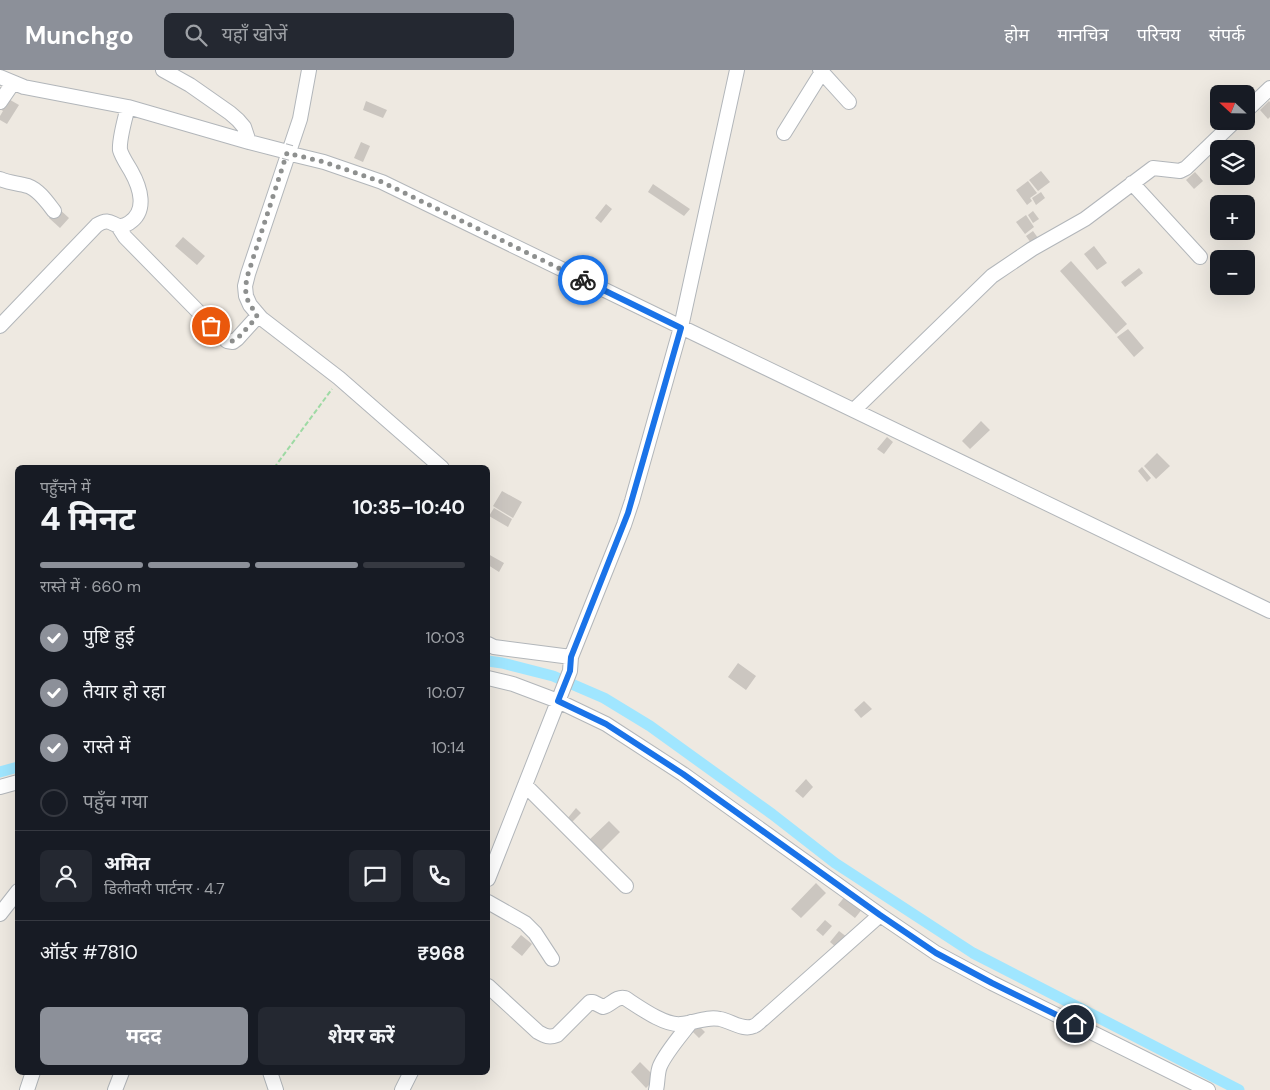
<!DOCTYPE html>
<html lang="hi">
<meta charset="utf-8">
<style>
:root{--surface:#171b24;--page:#242831;--text:#f1f3f6;--muted:#9ea1a6;--line:#363941;--accent:#8c9099}
body{margin:0;font-family:"DM Sans","Noto Sans Devanagari",sans-serif;background:var(--page);color:var(--text);height:100vh;display:flex;flex-direction:column;font-size:19px;white-space:nowrap}
*{box-sizing:border-box;margin:0}
p{font-size:16px;color:var(--muted)}
.icon{flex:none;width:28px;height:28px;fill:none;stroke:currentColor;stroke-width:2;stroke-linecap:round;stroke-linejoin:round}
.map{position:relative;flex:1;overflow:hidden}
.side{position:absolute;left:15px;top:395px;width:475px;height:610px;display:flex;flex-direction:column;background:var(--surface);border-radius:8px;box-shadow:0 5px 20px #0002}
.side>*{flex:none}
.needle{width:32px;rotate:292deg}
.fabs{position:absolute;left:1210px;top:15px;display:grid;gap:10px}
.fabs a{display:grid;place-items:center;width:45px;height:45px;border-radius:8px;background:var(--surface);box-shadow:0 5px 20px #0002;font-size:25px}
.pin{position:absolute;display:grid;place-items:center;width:42px;height:42px;color:#fff;margin:-21px;border:2px solid #fff;border-radius:50%;box-shadow:0 1px 5px #0007}
.courier{position:absolute;display:grid;place-items:center;width:50px;height:50px;margin:-25px;border:4px solid #1a73e8;border-radius:50%;background:#fff;color:#222;box-shadow:0 1px 6px #0007}
.head em{font-style:normal;font-weight:700}
.head div{display:flex;flex-direction:column-reverse}
.head{display:flex;align-items:center;justify-content:space-between;height:85px;padding:0 25px}
h1{font-size:32px;font-weight:700;line-height:38px}
.bar{display:grid;grid-template-columns:repeat(4,1fr);gap:8px 5px;align-content:center;height:60px;padding:0 25px}
.bar i{height:6px;border-radius:4px;background:var(--line)}
.bar .current{background:var(--accent)}
.bar p{grid-column:span 4}
.line{display:flex;align-items:center;gap:12px;padding:0 25px;border-top:1px solid var(--line)}
.line div{flex:1}
.round{display:grid;place-items:center;flex:none;width:52px;height:52px;border-radius:8px;background:var(--page)}
ol{padding:0 25px;list-style:none}
li{display:flex;align-items:center;gap:15px;height:55px}
li p{margin-inline-start:auto}
li .icon{padding:5px;border-radius:50%;background:var(--accent);color:#fff;stroke-width:4}
li:last-child{color:var(--muted)}
li i{width:28px;height:28px;border:2px solid var(--line);border-radius:50%}
.primary-button{display:flex;gap:10px;margin-top:auto;padding:10px 25px}
.primary-button a{flex:1;height:58px;border-radius:8px;background:var(--accent);color:#fff;font-size:20px;font-weight:700;line-height:58px;text-align:center}
.primary-button a+a{background:var(--page);color:var(--text)}
header{display:flex;align-items:center;gap:30px;box-sizing:border-box;height:70px;padding:0 25px;background:var(--accent);color:#fff}
header strong{font-size:24px}
nav{display:flex;gap:28px;margin-inline-start:auto;font-size:18px}
.search{width:350px;height:45px;background:var(--page);display:flex;align-items:center;gap:12px;box-sizing:border-box;padding:0 18px;border-radius:8px;color:var(--muted);font-size:19px}
.map>svg:first-child{display:block}
.lines{fill:none;stroke-linecap:round;stroke-linejoin:round}
.canal{stroke:#a0e6ff;stroke-width:11}
.building{fill:#cbc6c0}
.minor-casing{stroke:#b2b6ba;stroke-width:16}
.path{stroke:#9edaa4;stroke-width:2;stroke-dasharray:5 2.5;stroke-linecap:butt}
.minor{stroke:#fff;stroke-width:14}
.minor-bridge-casing{stroke:#b2b6ba;stroke-width:16;stroke-linecap:butt}
.minor-bridge{stroke:#fff;stroke-width:14}
.done{stroke:#8e908f;stroke-width:5;stroke-dasharray:0 9}
.route{stroke:#1a73e8;stroke-width:6}
</style>
<header>
<strong>Munchgo</strong>
<div class="search"><svg class="icon" aria-label="search" viewBox="0 0 24 24"><circle cx="10" cy="10" r="6"/><path d="M15 15l6 6"/></svg>यहाँ खोजें</div>
<nav><a>होम</a><a>मानचित्र</a><a>परिचय</a><a>संपर्क</a></nav>
</header>
<div class="map">
<svg width="1270" height="1020" viewBox="0 0 1270 1020">
<rect width="100%" height="100%" fill="#eee9e1"/>
<g class="lines">
<path class="canal" d="M488,591l14,2 51,13 51,22 46,28 122,88 63,49 138,90 266,137
M0,702l18,-5"/>
</g>
<path class="building" d="M5,27l14,8 -12,19 -7,-4v-4l3,-5 -3,-2v-4z
M366,31l21,9 -4,8 -20,-8z
M1269,31l1,1v15l-2,2 -8,-9z
M361,72l9,4 -7,16 -9,-4z
M1041,101l9,11 -12,9 -9,-11z
M1195,102l8,9 -9,8 -8,-9z
M1028,111l9,12 -7,5 2,3 -5,4 -11,-15z
M653,114l37,25 -6,7 -36,-24z
M1041,122l4,6 -9,7 -4,-7z
M606,134l6,5 -11,14 -6,-5z
M58,138l11,10 -9,10 -11,-10z
M1033,141l6,8 -6,4 -5,-8z
M1026,145l8,12 -9,7 -9,-12z
M1033,161l5,7 -7,5 -5,-7z
M183,167l22,19 -8,9 -22,-19z
M1094,176l13,17 -10,7 -13,-16z
M1071,191l56,63 -11,10 -56,-63z
M1139,198l4,5 -18,14 -4,-5z
M1128,259l16,19 -10,9 -17,-20z
M981,351l9,9 -20,19 -8,-8z
M887,367l6,5 -9,12 -7,-5z
M1157,383l13,13 -14,13 -12,-13z
M1142,397l9,11 -4,4 -9,-11z
M502,421l20,11 -9,16 -20,-12z
M494,438l18,11 -4,8 -19,-11z
M488,484l16,9 -5,9 -11,-7z
M738,593l18,13 -10,14 -18,-13z
M864,631l8,8 -11,9 -7,-8z
M806,709l7,8 -10,11 -8,-7z
M576,738l5,5 -10,10 -4,-4z
M609,751l11,11 -21,21 -11,-12z
M816,813l10,10 -25,25 -10,-9z
M846,825l17,13 -8,10 -17,-13z
M825,850l7,6 -9,10 -7,-6z
M839,861l8,6 -10,11 -7,-6z
M521,865l11,9 -10,12 -11,-9z
M695,952l10,10 -6,6 -10,-10z
M640,992l16,16 -10,10 -15,-16z"/>
<g class="lines">
<defs>
<path id="minor" d="M163,0l27,15 40,28 8,7 6,7 5,15
M309,0l-9,49 -52,155 -3,12 1,10 4,9 11,13 78,60 103,90
M820,0l29,32
M0,7l24,10 104,20 121,35 35,9
M0,32l13,-19
M1246,41l24,-23
M784,63l38,-61
M291,83h-4l37,9 58,20 299,145 589,284
M0,109c9,4 18,4 28,7 11,4 19,16 26,25
M1132,113l68,74
M118,156l7,11 102,104 6,1 4,-3 20,-22 -1,-4
M0,256l97,-101c17,-11 16,8 32,-2 19,-12 11,-36 2,-52 -4,-7 -9,-14 -11,-21 -1,-10 5,-32 8,-43
M854,340l138,-134 40,-27 53,-30 68,-51 27,3 6,-3 49,-47
M488,574l6,3 77,10
M488,608l25,6 45,17 48,23 77,50 197,141 56,38 56,30 216,107
M525,715l101,101
M0,717l18,-5
M488,809l82,-208 1,-14 53,-132 8,-24 49,-174 56,-257
M488,832l37,21 10,10 17,26
M0,844l18,-23
M488,916l50,46c7,4 11,6 19,3l33,-33h3l10,5c8,-2 13,-11 22,-9 14,9 40,28 56,26 13,-1 26,-8 39,-5 11,2 23,12 34,7 3,-1 6,-5 9,-7l117,-104
M270,1002l6,18
M27,1020l6,-18
M115,1020l7,-18
M402,1020l9,-18
M656,1020c2,-8 1,-17 4,-24 6,-14 22,-32 31,-44"/>
</defs>
<use href="#minor" class="minor-casing"/>
<path class="path" d="M274,398l58,-79"/>
<use href="#minor" class="minor"/>
<defs>
<path id="minor-bridge" d="M284,81l7,2"/>
</defs>
<use href="#minor-bridge" class="minor-bridge-casing"/>
<use href="#minor-bridge" class="minor-bridge"/>
</g>
<g class="lines">
<path class="done" d="M211,256c7,7 15,20 26,13l20,-22c-1,-5 -3,-6 -6,-11 -7,-10 -6,-20 -3,-32l39,-121 37,9 58,20 201,98"/>
<path class="route" d="M583,210l98,48 -53,185 -57,144 -1,14 -12,30 48,23 77,50 197,141 56,38 56,30 83,41"/>
</g>
</svg>
<div class="fabs">
<a><svg class="needle" viewBox="-14 -14 28 28"><path d="M0-13l5 13h-10z" fill="#e53935"/><path d="M0 13l5-13h-10z" fill="#9ea1a6"/></svg></a>
<a><svg class="icon" aria-label="layers" viewBox="0 0 24 24"><path d="M12 4l9 5-9 5-9-5zM3 14l9 5 9-5"/></svg></a>
<a>+</a>
<a>−</a>
</div>
<div class="pin" style="left:211px;top:256px;background:#ea580c"><svg class="icon" aria-label="bag" viewBox="0 0 24 24"><path d="M5 8h14l-1 12H6zM9 8a3 3 0 0 1 6 0"/></svg></div>
<div class="pin" style="left:1075px;top:954px;background:#1f2937"><svg class="icon" aria-label="home" viewBox="0 0 24 24"><path d="M3 11l9-7 9 7M6 9v11h12V9"/></svg></div>
<div class="courier" style="left:583px;top:210px"><svg class="icon" aria-label="bike" viewBox="0 0 24 24"><circle cx="6" cy="16" r="4"/><circle cx="18" cy="16" r="4"/><path d="M6 16l4-8h5l3 8M10 8l3 8H6M13 5h3"/></svg></div>
<section class="side">
<div class="head"><div><h1>4 मिनट</h1><p>पहुँचने में</p></div><em>10:35–10:40</em></div>
<div class="bar"><i class="current"></i><i class="current"></i><i class="current"></i><i></i><p>रास्ते में · 660 m</p></div>
<ol>
<li><svg class="icon" aria-label="check" viewBox="0 0 24 24"><path d="M5 12l5 5 9-10"/></svg>पुष्टि हुई<p>10:03</p></li>
<li><svg class="icon" aria-label="check" viewBox="0 0 24 24"><path d="M5 12l5 5 9-10"/></svg>तैयार हो रहा<p>10:07</p></li>
<li><svg class="icon" aria-label="check" viewBox="0 0 24 24"><path d="M5 12l5 5 9-10"/></svg>रास्ते में<p>10:14</p></li>
<li><i></i>पहुँच गया</li>
</ol>
<div class="line" style="height:90px"><a class="round"><svg class="icon" aria-label="person" viewBox="0 0 24 24"><circle cx="12" cy="8" r="4"/><path d="M4 21q1-7 8-7t8 7"/></svg></a><div><b>अमित</b><p>डिलीवरी पार्टनर · 4.7</p></div><a class="round"><svg class="icon" aria-label="chat" viewBox="0 0 24 24"><path d="M4 5h16v11H9l-5 4z"/></svg></a><a class="round"><svg class="icon" aria-label="phone" viewBox="0 0 24 24"><path d="M5 4h4l2 5-3 2q2 4 5 5l2-3 5 2v4C11 20 4 13 5 4z"/></svg></a></div>
<div class="line" style="height:65px"><div>ऑर्डर #7810</div><b>₹968</b></div>
<div class="primary-button"><a>मदद</a><a>शेयर करें</a></div>
</section>
</div>
